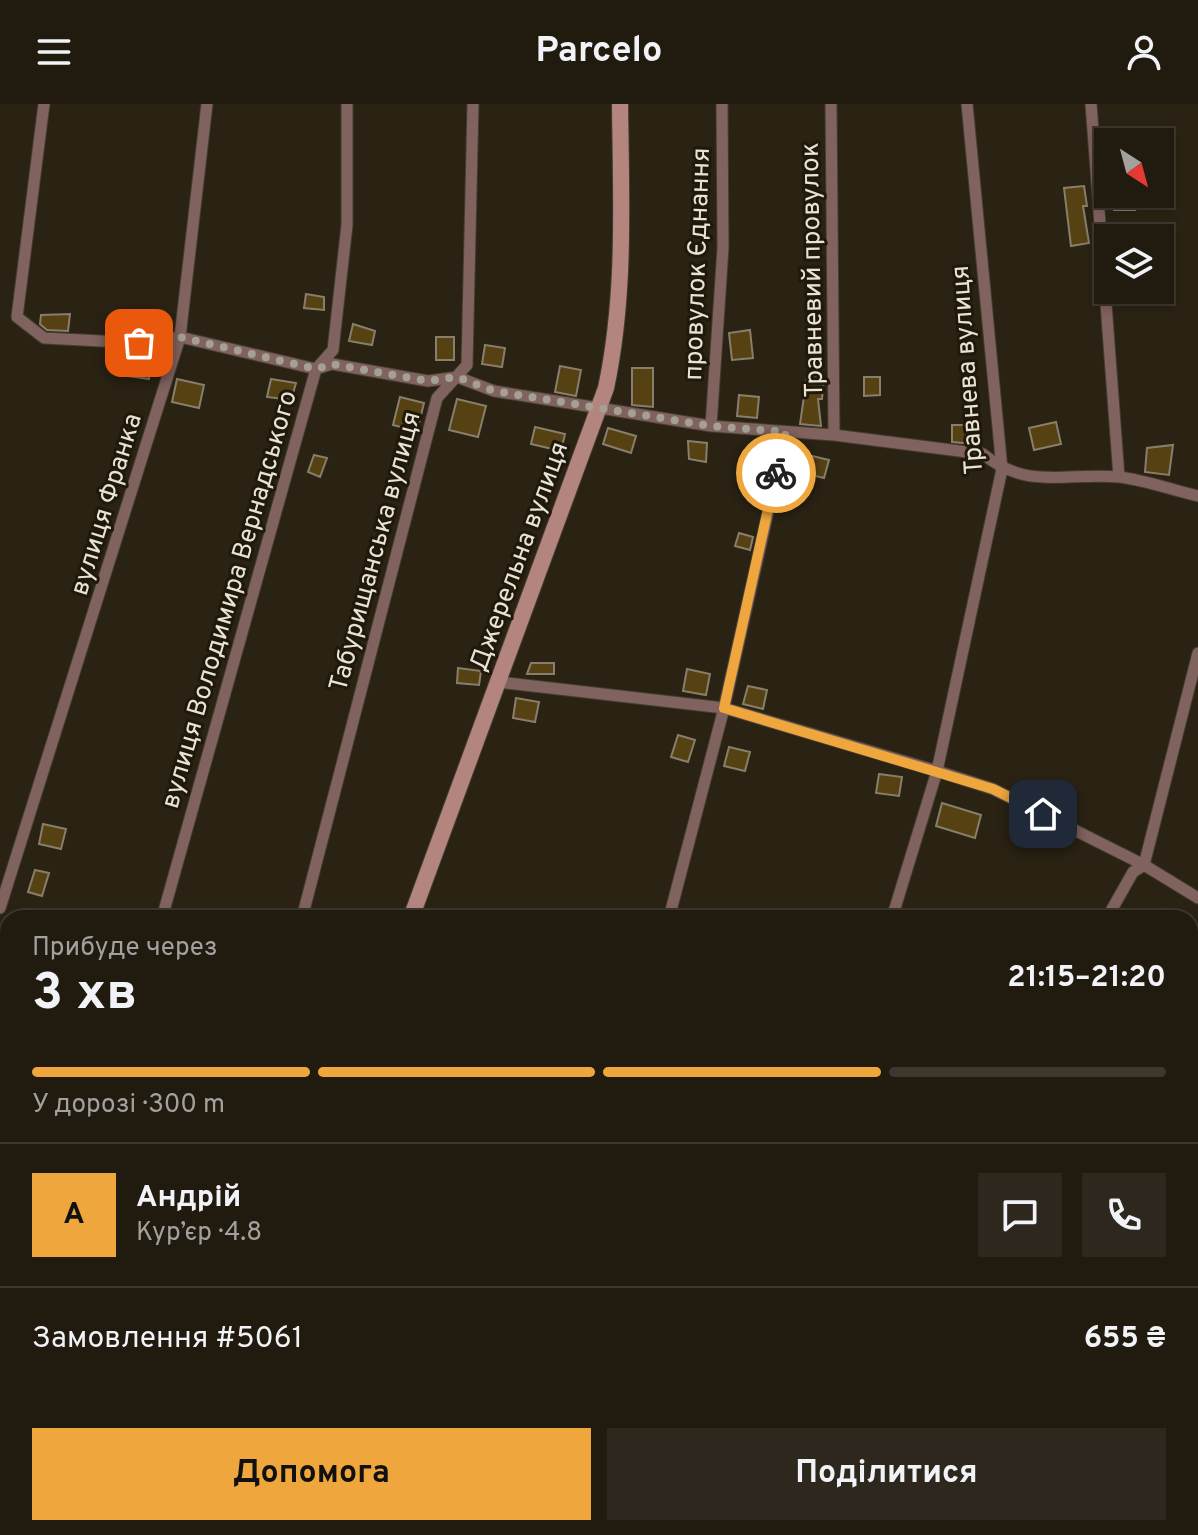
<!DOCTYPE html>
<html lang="uk">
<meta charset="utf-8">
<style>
:root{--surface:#201a0f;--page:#2d271d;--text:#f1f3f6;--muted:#a2a19e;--line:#3d382f;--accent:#efa73d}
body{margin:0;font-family:Overpass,sans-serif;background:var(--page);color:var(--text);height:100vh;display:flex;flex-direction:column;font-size:30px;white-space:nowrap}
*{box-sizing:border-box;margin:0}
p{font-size:26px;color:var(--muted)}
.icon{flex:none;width:44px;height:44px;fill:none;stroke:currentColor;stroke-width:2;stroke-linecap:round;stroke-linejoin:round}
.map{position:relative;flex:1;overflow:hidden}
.sheet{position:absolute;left:0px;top:806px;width:1198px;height:626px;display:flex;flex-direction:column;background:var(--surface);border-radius:24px 24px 0 0;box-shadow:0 4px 12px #0003,0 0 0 2px var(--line)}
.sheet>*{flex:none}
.needle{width:52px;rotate:144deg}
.fabs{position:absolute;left:1094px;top:24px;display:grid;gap:16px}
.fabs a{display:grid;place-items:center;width:80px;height:80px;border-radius:0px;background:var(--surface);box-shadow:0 4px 12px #0003,0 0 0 2px var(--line);font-size:40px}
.pin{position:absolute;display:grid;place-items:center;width:68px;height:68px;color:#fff;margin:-34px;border-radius:16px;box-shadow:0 4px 12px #0006}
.courier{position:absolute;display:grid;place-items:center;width:80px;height:80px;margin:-40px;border:6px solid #efa73d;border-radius:50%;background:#fff;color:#222;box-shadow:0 2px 10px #0007}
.summary em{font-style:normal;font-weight:700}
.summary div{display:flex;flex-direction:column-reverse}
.summary{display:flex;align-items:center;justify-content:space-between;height:136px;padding:0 32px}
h1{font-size:52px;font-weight:700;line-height:60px}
.bar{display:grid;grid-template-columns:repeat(4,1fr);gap:12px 8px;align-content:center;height:96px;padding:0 32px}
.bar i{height:10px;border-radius:6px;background:var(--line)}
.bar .active{background:var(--accent)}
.bar p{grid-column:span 4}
.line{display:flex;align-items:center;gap:20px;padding:0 32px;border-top:2px solid var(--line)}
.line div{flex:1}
.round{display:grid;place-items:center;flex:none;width:84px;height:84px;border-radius:0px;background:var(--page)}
.primary-button{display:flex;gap:16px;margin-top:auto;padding:16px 32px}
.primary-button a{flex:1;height:92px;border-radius:0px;background:var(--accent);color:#111;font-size:32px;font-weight:700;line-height:92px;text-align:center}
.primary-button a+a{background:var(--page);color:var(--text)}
header{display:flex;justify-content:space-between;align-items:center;height:104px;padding:0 32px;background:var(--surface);font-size:36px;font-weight:700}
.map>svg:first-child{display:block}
.built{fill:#362c16}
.building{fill:#554111;stroke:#877e6c;stroke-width:2}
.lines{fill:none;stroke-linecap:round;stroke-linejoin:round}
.lane-casing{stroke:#443e30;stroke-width:7}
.street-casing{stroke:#443e30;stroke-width:13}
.secondary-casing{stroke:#443e30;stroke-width:18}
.lane{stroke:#80625e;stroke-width:5}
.street{stroke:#80625e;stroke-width:11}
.secondary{stroke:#b4857f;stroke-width:16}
.done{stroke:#a5a094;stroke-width:8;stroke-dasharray:0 14.4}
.route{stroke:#efa73d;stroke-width:10}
.labels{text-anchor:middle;stroke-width:6;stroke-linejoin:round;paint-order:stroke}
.street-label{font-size:26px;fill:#e7e3d9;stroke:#20190a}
</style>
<header><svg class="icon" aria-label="menu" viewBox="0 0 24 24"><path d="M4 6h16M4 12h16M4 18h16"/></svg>Parcelo<svg class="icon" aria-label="person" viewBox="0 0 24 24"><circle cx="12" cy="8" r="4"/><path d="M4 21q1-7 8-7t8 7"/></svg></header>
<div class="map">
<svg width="1198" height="1431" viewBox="0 0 1198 1431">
<rect width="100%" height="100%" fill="#2a2314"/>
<path class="built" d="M0,955l8,19v19l-4,2 4,9v57l-8,4z
M8,1125v299h45l-12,7h-41v-302z
M146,1424h182l4,7h-182z"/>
<path class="building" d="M1084,82l3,20h-4l6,37 -18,3 -7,-58z
M1114,90h17l4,16h-21z
M306,190l18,3v13l-20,-2z
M70,210l-2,17 -21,-1 -7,-6 1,-9z
M353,220l22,7 -3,14 -23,-4z
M750,226l3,28 -21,2 -3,-27z
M436,233h18v23h-18z
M485,241l20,3 -3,19 -20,-3z
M128,258l23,3 -2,14 -22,-3z
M560,262l21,4 -5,26 -21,-4z
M632,264h21v39l-21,-2z
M807,272l17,1 -2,22h-4l3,27 -21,-2z
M864,273h16v18l-16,1z
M177,275l27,6 -5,23 -27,-6z
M271,275l25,4 -5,17 -24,-3z
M739,291l20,2 -2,21 -20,-2z
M400,293l24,6 -7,28 -24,-6z
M457,295l29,7 -8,31 -29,-7z
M1056,318l5,22 -27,6 -5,-22z
M952,321h22v19l-22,-2z
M535,323l30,7 -4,17 -30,-7z
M608,324l28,8 -5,17 -28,-9z
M688,337l19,2 -1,19 -17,-3z
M755,341l19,2 -5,21 -21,-2z
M1173,341l-4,30 -24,-3 2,-24z
M804,350l25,6 -5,18 -25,-6z
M314,351l13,3 -7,19 -12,-5z
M739,429l14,4 -3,13 -15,-4z
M531,559h23v11h-27z
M458,564l23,3 -2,14 -22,-2z
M687,565l23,5 -4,21 -23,-4z
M748,582l19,4 -4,19 -20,-5z
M516,594l23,4 -4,20 -22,-4z
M678,631l17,5 -7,22 -17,-5z
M729,643l21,5 -5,19 -21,-5z
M879,670l23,3 -3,19 -23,-3z
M1051,684l22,9 -8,19 -21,-11z
M942,699l39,12 -6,23 -39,-12z
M43,720l23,5 -5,20 -22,-5z
M35,766l14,3 -7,23 -14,-4z"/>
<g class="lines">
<defs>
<path id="lane" d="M0,914l8,-3
M287,1424l4,7"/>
<path id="street" d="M44,0l-27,213 27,21 95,5 41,-6 136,32 16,-5 96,17 29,-4 37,14 217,35 123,9 149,19c45,37 83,18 136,23 26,3 53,13 79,19
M831,0l3,331
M1091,0l28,373
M711,322l12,-178 -1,-144
M498,578l226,26 213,63 56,18 151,76 54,33
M0,804l180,-571 27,-233
M162,814l154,-549 17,-19 14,-125v-121
M302,814l135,-520 30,-33 6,-261
M669,814l55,-210 62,-276
M892,814l45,-147 65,-302 -35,-365
M1107,814l26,-46 11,-7 54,-212
M0,861l8,19
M1190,1306l8,5
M345,1424l4,7
M1011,1424l2,7"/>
<path id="secondary" d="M411,814l195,-530c20,-94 15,-189 14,-284
M1190,1074l8,-15
M0,1088l8,-4
M749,1431l2,-7"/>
</defs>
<use href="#lane" class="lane-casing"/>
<use href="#street" class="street-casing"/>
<use href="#secondary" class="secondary-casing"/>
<use href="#lane" class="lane"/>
<use href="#street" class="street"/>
<use href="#secondary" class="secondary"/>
</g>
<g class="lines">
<path class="done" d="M139,239l41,-6 136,32 16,-5 96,17 29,-4 37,14 217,35 75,6 -10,41"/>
<path class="route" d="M776,369l-52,235 269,81 50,25"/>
</g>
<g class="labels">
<g class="street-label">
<text transform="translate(696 160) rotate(-88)" y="9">провулок Єднання</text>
<text transform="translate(811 166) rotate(-91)" y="9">Травневий провулок</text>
<text transform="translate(966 266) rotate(-94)" y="9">Травнева вулиця</text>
<text transform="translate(105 400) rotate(-73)" y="9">вулиця Франка</text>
<text transform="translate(374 447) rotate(-75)" y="9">Табурищанська вулиця</text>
<text transform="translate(518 452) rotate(-70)" y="9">Джерельна вулиця</text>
<text transform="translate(228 495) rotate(-74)" y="9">вулиця Володимира Вернадського</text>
</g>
</g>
</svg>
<div class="fabs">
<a><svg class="needle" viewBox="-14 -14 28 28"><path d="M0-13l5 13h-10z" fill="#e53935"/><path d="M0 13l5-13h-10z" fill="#a2a19e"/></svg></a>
<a><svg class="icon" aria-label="layers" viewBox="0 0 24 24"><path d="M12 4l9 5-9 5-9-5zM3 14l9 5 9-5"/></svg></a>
</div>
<div class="pin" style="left:139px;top:239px;background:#ea580c"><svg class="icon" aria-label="bag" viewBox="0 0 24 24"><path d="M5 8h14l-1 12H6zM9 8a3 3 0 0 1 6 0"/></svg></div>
<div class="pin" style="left:1043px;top:710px;background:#1f2937"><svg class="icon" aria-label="home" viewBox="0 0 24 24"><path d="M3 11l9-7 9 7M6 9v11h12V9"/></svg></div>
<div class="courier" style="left:776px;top:369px"><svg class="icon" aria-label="bike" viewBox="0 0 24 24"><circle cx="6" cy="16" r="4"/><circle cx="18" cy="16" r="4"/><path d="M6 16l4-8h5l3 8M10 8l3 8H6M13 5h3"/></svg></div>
<section class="sheet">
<div class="summary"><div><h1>3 хв</h1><p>Прибуде через</p></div><em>21:15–21:20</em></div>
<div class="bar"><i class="active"></i><i class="active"></i><i class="active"></i><i></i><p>У дорозі · 300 m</p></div>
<div class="line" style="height:144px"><b class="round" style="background:var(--accent);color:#111">А</b><div><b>Андрій</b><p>Кур’єр · 4.8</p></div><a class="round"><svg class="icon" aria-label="chat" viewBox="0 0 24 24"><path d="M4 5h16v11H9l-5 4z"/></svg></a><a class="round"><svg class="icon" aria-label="phone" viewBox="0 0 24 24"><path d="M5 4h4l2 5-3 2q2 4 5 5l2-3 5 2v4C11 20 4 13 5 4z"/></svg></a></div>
<div class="line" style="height:104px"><div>Замовлення #5061</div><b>655 ₴</b></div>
<div class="primary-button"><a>Допомога</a><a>Поділитися</a></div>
</section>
</div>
